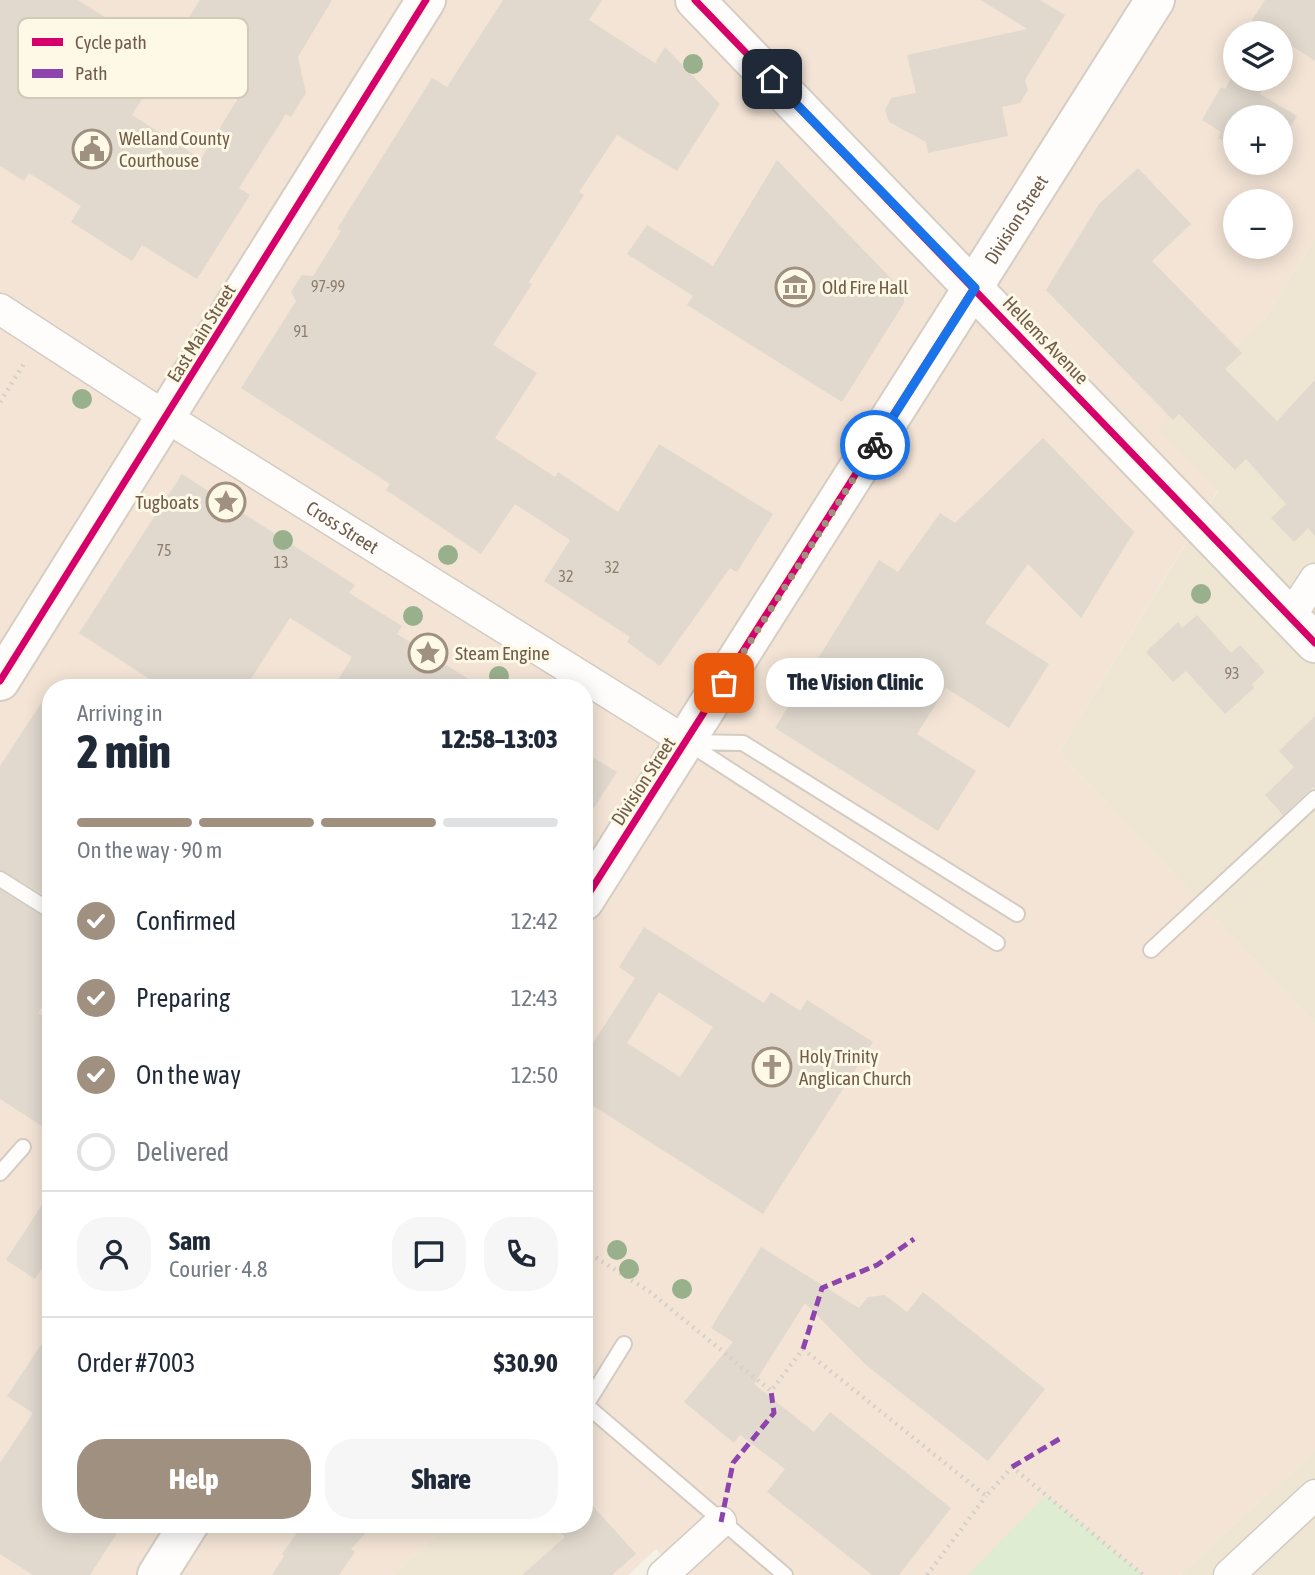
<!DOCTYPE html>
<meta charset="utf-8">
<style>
:root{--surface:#fff;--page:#f6f6f7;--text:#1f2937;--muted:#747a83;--line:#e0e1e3;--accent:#9f9080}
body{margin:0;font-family:"Asap Condensed",sans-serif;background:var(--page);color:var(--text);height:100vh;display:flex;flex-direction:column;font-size:26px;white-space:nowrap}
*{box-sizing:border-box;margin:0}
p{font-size:23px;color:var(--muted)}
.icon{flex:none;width:38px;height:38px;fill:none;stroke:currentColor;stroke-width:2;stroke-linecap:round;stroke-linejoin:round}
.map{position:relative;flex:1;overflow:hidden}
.sheet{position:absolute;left:42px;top:679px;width:551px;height:854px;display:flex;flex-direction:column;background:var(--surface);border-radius:28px;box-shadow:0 4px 18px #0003}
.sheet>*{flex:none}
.buttons{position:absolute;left:1223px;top:21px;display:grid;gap:14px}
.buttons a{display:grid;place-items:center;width:70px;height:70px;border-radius:50%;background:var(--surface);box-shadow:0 4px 18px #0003;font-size:35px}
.pin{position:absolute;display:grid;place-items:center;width:60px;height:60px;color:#fff;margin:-30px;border-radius:14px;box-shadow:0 4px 10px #0006}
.courier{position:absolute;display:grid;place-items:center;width:70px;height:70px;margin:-35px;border:5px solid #1a73e8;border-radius:50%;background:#fff;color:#222;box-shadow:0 2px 9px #0007}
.bubble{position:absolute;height:49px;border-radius:24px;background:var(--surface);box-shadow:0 4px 18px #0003;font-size:23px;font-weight:800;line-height:49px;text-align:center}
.head em{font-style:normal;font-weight:800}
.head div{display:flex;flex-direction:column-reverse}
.head{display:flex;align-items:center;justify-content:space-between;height:119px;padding:0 35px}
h1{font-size:46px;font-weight:800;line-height:52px}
.bar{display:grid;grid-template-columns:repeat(4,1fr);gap:10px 7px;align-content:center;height:84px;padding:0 35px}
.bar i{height:9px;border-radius:5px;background:var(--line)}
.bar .active{background:var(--accent)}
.bar p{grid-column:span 4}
.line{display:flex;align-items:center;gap:18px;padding:0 35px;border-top:2px solid var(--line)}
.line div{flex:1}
.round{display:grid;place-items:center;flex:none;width:74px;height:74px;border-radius:28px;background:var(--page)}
ol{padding:0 35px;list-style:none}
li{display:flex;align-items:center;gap:21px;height:77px}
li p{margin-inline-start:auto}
li .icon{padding:7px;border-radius:50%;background:var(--accent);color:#fff;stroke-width:4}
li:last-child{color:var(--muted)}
li i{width:38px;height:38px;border:4px solid var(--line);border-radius:50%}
.cta{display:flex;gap:14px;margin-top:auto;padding:14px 35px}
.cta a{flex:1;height:80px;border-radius:28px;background:var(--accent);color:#fff;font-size:28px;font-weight:800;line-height:80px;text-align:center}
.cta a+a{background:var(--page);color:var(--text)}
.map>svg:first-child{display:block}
.residential{fill:#eee5d3}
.commercial{fill:#f3e4d6;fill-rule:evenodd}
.green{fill:#deecd1}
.building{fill:#e1d9ce;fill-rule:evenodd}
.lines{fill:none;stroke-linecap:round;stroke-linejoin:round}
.lane-casing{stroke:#d3ccc2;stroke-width:18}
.street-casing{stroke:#d3ccc2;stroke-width:33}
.secondary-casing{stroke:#d5cec3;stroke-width:42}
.path{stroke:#d6d0c9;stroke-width:4.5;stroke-dasharray:2 5;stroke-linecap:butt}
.lane{stroke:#fefdfb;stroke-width:14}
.street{stroke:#fefdfb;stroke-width:30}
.secondary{stroke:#fefdfb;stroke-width:38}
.quiet{stroke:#8e44ad;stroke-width:5;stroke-dasharray:10 5;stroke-linecap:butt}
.cycleway-casing{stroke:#fef8e6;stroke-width:11}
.cycleway{stroke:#d6006c;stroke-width:7}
.tree{fill:#99b08d}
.done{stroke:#9f9080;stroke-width:7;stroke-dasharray:0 12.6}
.route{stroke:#1a73e8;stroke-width:9}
.labels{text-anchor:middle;stroke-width:6;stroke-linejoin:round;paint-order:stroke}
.number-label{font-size:16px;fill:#8e7d6c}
.poi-label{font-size:19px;fill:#705c49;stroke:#fef8e6;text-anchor:start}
.street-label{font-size:19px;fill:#705c49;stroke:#fef8e6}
.key{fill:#fef8e6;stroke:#d3c9b7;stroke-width:2}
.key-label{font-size:19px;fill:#705c49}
</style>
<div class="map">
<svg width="1315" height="1575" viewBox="0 0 1315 1575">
<rect width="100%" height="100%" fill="#f5f1e6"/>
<path class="residential" d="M1315,238v786l-256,-272 159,-261 -61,-62 111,-114z
M1315,1451v124h-135z
M449,1524h100l48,51h-204z"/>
<path class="commercial" d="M0,0h1315v238l-47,77 -110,114 60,61 -159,262 256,272v427l-135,124h-499l-25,-26 -28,26h-31l-48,-51h35v-836h-533v836h398l-56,51h-393zM1236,33h45v46h-45zM1236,117h45v46h-45zM1236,201h45v46h-45z"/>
<path class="green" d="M1046,1495l97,80h-175z"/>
<path class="building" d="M0,0h78l30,19 -8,12 61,38 -29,46 69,44 42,-69 -71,-46 28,-44h132l-34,57 8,36 -15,24 -5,-3 -47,74 11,7 -53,84 -55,-34 -10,16 -61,-39 10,-16 -52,-33 -5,8 -24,-15z
M503,0h99l-13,20 66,43 10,-16 55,57 -43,67 -60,-36 -38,57 5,3 -55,87 3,2 -39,61 44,28 -42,65 60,39 3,-5 60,40 41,-68 114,70 -36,58 -7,-4 -70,98 -33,-24 3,-5 -86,-56 26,-41 -55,-36 -34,50 -95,-64 4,-6 -149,-96 55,-87 -5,-9 11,-17 11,1 28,-45 -4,-2 95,-151 15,9z
M981,0h59l25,15 -40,65 3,10 -8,13 -18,4 6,29 -80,17 -2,-11 -37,-20 -4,-12 6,-12 25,-5 -9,-38 120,-26z
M1265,0h50v61l-34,-22v-6h-8l-21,-13z
M1231,79h39l-10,15 37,22 -16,27v-26h-45v31l-18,-10 3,-6 -19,-12 19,-33 4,2z
M777,160l127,132v11l-62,99 -155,-97 6,-9 -66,-42 20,-29 66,41z
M1138,168l53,56 -39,37 90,92 -17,16 52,52 38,-41v156l-7,-8 -14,14 -23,-24 15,-14 -40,-45 -11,11 -56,-56 -6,6 -127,-130 53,-86z
M1043,438l91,94 -53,86 -53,-54 -43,59 64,41 -40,64 -63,-40 -29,46 59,37 -38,60 -163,-103 104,-168 19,12 42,-59 15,10z
M182,474l173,111 -6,8 53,33 -5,8 86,54h-150l19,-31 -62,-39 -45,70h-82l-84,-55z
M1197,615l34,38 9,-8 25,27 -13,12 2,4 -29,26 -39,-43 -13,11 -27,-30 32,-30 4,6z
M51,688v211l-51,-30v-103z
M1315,716v73l-2,-2 -30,28 -18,-20 29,-28 -15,-16z
M584,752l33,20 -33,51z
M0,890l51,31v72l-13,20 13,8v111l-51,-33z
M644,927l120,76 7,-11 29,19 7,-11 66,42 -110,172 -179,-114v-43l51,-79 -16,-11zM659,992l54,35 -33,50 -53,-34z
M51,1191v64l-16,24 -29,-19z
M761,1247l98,61 9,-11 17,-2 22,17 16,-20 122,97 -57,72 -122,-96 -61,-62 -51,81 60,48 16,-20 121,96 -52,67h-27l-105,-83 18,-23 -45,-34 -6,8 -50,-41 49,-60 -22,-14z
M51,1330v194h72l-33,51h-57l-33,-21v-91l33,-50 -26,-17z
M584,1496l52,58 -24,21h-90l43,-38 -11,-13h30z
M303,1524h71l-23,25 4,3 -16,23h-67l12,-19 -2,-2z"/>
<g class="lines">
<defs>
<path id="lane" d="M688,742l55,1 274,171
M688,743l309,200
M0,879l51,32
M1151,950l164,-152
M0,1173l23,-26
M624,1344l-38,61 199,170"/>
<g id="street">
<path id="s1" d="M0,309l166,108 521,325"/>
<path d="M1290,617l25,-38"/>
<path d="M663,1575l58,-53"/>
<path d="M1229,1575l86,-80"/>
</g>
<g id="secondary">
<path d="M695,0l620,643"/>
<path d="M0,681l426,-681"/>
<path id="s2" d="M584,901l571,-901"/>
<path d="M157,1575l32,-51"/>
</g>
</defs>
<use href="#lane" class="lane-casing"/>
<use href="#street" class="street-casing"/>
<use href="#secondary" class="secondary-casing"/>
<path class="path" d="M0,402l25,-40
M584,1250l66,42 121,99 32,-42 183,147 26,-29 131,108
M927,1575l59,-79"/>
<use href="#lane" class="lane"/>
<use href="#street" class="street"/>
<use href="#secondary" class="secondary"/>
<path class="quiet" d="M803,1349l19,-61 55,-23 37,-26
M1012,1467l49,-29
M721,1522l12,-59 41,-50 -3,-22"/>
<defs>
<path id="cycleway" d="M695,0l620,643
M0,681l426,-681
M584,901l390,-613"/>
</defs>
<use href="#cycleway" class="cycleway-casing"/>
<use href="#cycleway" class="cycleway"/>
</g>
<g class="tree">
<circle cx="693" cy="64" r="10"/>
<circle cx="82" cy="399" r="10"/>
<circle cx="283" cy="540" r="10"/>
<circle cx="448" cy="555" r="10"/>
<circle cx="1201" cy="594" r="10"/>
<circle cx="413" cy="616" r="10"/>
<circle cx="499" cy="676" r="10"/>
<circle cx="617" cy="1250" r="10"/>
<circle cx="629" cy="1269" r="10"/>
<circle cx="682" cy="1289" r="10"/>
</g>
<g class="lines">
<path class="done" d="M724,683l151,-238"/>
<path class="route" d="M772,79l203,209 -100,157"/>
</g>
<defs>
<symbol id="civic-ring" viewBox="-11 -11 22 22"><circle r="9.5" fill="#fef8e6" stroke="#9f9080" stroke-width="1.5"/><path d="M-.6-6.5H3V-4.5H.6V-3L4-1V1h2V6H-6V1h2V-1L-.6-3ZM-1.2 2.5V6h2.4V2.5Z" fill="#9f9080"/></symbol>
<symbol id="museum-ring" viewBox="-11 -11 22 22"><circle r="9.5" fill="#fef8e6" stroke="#9f9080" stroke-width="1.5"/><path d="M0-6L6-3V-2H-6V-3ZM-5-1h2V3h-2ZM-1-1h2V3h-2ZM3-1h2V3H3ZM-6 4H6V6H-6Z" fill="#9f9080"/></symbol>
<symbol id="sight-ring" viewBox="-11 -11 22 22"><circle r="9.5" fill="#fef8e6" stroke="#9f9080" stroke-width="1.5"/><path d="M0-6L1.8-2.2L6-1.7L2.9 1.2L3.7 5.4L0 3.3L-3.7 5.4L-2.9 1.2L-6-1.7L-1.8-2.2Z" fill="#9f9080"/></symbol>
<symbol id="church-ring" viewBox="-11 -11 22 22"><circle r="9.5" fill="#fef8e6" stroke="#9f9080" stroke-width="1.5"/><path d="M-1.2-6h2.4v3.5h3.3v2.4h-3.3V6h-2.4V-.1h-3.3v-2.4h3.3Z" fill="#9f9080"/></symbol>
</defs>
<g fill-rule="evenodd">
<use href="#civic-ring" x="70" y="127" width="44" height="44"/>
<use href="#museum-ring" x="773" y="265" width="44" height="44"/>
<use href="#sight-ring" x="204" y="480" width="44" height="44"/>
<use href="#sight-ring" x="406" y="631" width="44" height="44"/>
<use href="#church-ring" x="750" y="1045" width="44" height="44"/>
</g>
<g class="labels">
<g class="number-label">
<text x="328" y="292">97-99</text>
<text x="301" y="337">91</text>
<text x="164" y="556">75</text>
<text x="281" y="568">13</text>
<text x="612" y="573">32</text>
<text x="566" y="582">32</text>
<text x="1232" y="679">93</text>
</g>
<g class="poi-label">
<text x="119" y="145">Welland County<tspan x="119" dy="22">Courthouse</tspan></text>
<text x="822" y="294">Old Fire Hall</text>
<text x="199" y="509" text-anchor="end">Tugboats</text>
<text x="455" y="660">Steam Engine</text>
<text x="799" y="1063">Holy Trinity<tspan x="799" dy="22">Anglican Church</tspan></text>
</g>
<g class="street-label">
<text dy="7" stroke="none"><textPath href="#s2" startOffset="807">Division Street</textPath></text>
<text transform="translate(201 333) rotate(-58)" y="7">East Main Street</text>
<text transform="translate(1046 340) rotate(46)" y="7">Hellems Avenue</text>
<text dy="7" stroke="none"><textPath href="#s1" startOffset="406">Cross Street</textPath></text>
<text transform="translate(643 781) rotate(-57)" y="7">Division Street</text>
</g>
</g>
<rect x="18" y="18" width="230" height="80" rx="10" class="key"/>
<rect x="32" y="38" width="31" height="8" fill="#d6006c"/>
<rect x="32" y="69" width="31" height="9" fill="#8e44ad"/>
<g class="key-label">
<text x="75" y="49">Cycle path</text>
<text x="75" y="80">Path</text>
</g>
</svg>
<div class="buttons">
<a><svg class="icon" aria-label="layers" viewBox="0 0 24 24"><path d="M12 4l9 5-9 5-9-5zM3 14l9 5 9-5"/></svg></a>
<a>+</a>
<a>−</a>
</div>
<div class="pin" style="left:724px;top:683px;background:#ea580c"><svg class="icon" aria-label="bag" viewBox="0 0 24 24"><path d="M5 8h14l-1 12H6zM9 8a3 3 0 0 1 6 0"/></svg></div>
<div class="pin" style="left:772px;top:79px;background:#1f2937"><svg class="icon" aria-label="home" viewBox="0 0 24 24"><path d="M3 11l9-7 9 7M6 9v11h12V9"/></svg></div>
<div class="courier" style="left:875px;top:445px"><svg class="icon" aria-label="bike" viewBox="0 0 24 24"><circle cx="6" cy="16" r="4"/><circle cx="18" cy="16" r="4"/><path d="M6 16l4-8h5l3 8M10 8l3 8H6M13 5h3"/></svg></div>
<div class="bubble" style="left:766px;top:658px;width:178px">The Vision Clinic</div>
<section class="sheet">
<div class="head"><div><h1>2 min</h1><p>Arriving in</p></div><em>12:58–13:03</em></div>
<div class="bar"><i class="active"></i><i class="active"></i><i class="active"></i><i></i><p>On the way · 90 m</p></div>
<ol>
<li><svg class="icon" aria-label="check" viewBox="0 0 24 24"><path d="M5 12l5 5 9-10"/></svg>Confirmed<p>12:42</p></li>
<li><svg class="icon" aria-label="check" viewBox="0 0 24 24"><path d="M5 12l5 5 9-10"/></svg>Preparing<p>12:43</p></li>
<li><svg class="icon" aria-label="check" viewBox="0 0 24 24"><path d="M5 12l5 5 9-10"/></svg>On the way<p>12:50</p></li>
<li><i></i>Delivered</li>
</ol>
<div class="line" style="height:126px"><a class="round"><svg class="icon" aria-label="person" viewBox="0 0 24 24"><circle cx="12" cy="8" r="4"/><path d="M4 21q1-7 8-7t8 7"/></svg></a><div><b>Sam</b><p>Courier · 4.8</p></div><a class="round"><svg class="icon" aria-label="chat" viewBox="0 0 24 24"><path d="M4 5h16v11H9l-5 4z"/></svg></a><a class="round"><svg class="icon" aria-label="phone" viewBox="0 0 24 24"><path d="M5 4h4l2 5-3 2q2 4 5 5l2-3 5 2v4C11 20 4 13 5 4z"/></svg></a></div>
<div class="line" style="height:91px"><div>Order #7003</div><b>$30.90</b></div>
<div class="cta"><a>Help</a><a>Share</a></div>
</section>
</div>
